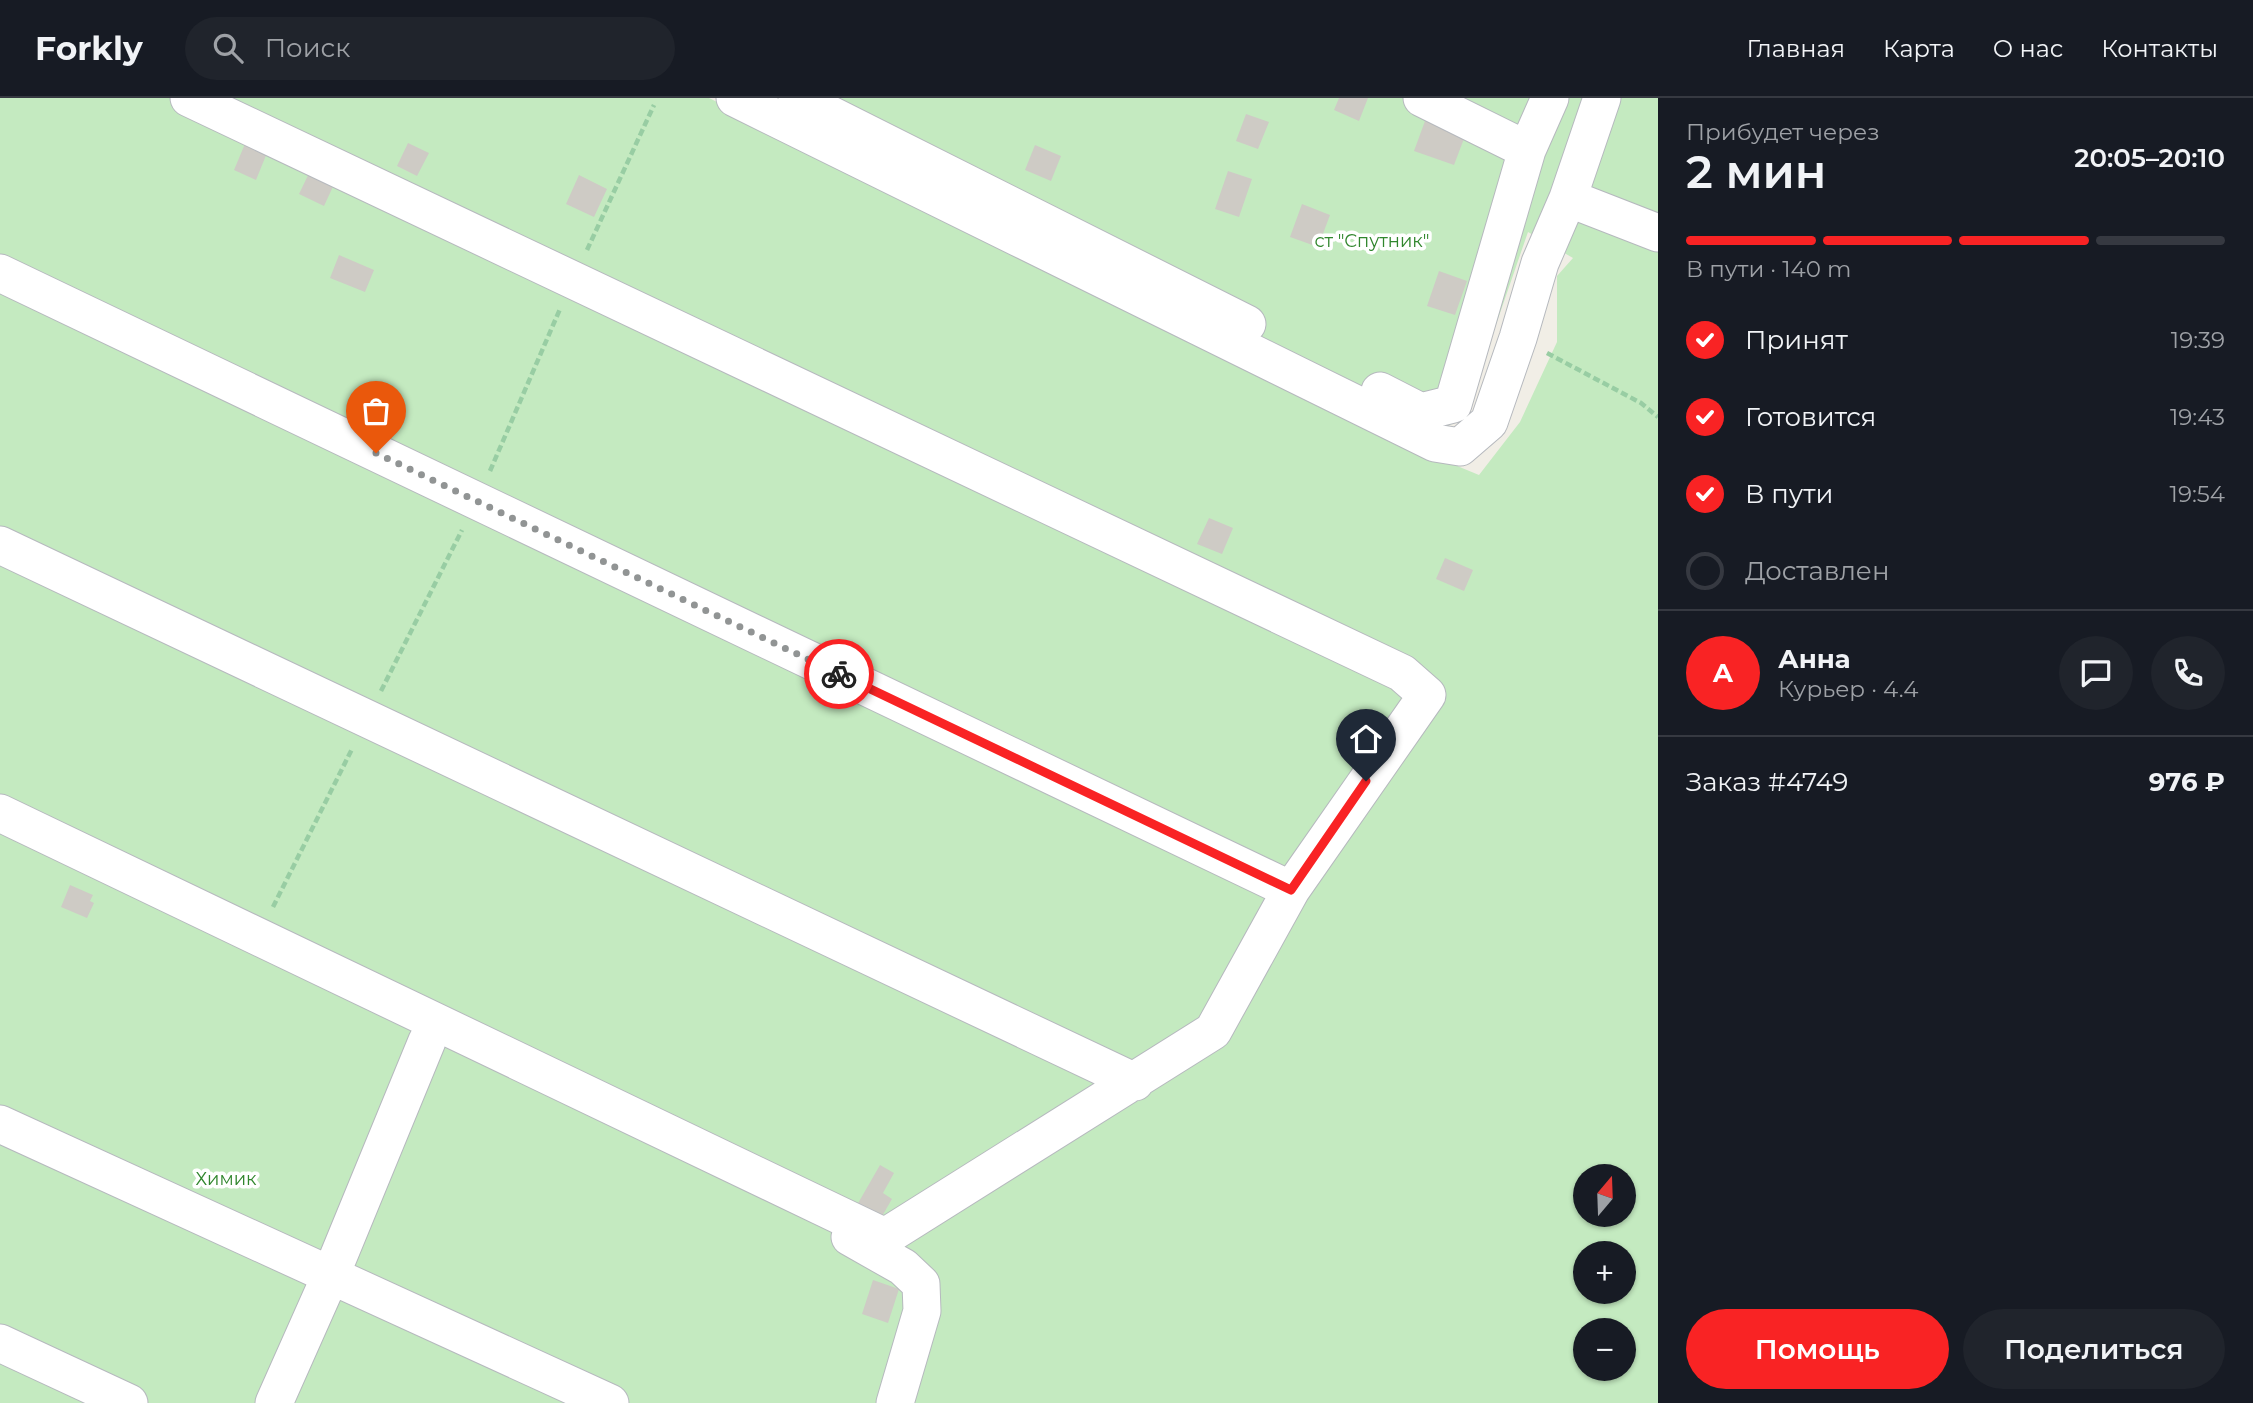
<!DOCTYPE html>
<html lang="ru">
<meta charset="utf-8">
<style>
:root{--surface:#171b24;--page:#20242c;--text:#f1f3f6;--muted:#9ea1a6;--line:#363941;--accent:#f92324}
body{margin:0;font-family:Montserrat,sans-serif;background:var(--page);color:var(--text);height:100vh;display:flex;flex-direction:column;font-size:26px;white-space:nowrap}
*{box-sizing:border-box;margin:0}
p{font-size:23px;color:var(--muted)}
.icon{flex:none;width:38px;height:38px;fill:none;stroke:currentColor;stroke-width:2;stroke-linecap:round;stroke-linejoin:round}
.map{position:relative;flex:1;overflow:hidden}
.sheet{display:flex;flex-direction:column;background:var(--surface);width:595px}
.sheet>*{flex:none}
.needle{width:46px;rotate:19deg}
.tools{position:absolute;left:1573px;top:1066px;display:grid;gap:14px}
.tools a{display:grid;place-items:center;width:63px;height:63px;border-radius:50%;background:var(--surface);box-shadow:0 2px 5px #0004;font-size:35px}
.pin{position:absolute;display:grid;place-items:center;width:60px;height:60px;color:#fff;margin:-72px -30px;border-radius:50% 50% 50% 0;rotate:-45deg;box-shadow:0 0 7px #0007}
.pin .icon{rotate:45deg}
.courier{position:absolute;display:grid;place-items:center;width:70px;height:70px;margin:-35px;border:5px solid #f92324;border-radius:50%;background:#fff;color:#222;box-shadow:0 2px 9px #0007}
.head em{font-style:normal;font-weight:600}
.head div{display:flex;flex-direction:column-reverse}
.head{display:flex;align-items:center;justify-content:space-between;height:119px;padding:0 28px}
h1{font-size:46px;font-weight:600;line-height:52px}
.bar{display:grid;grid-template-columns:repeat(4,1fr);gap:10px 7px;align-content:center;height:84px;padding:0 28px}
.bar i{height:9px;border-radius:5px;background:var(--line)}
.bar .current{background:var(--accent)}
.bar p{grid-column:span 4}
.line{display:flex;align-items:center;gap:18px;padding:0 28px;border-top:2px solid var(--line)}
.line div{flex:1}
.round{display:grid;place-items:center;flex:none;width:74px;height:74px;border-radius:37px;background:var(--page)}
ol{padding:0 28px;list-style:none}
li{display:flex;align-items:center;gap:21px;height:77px}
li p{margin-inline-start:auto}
li .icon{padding:7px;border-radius:50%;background:var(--accent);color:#fff;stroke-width:4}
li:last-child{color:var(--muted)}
li i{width:38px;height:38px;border:4px solid var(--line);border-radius:50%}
.button{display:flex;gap:14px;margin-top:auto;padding:14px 28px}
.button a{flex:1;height:80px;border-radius:42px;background:var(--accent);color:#fff;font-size:28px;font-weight:600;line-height:80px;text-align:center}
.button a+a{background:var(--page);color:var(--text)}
header{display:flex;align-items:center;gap:42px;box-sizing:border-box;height:98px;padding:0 35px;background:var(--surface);border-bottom:2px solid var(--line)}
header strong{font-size:33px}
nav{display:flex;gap:38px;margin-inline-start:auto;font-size:24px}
.search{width:490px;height:63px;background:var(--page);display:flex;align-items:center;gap:18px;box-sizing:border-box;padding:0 24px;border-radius:38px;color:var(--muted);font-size:26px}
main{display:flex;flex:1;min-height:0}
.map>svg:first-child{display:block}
.green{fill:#c4eac0;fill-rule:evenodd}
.building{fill:#cecbc5}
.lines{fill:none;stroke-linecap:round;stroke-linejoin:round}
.minor-casing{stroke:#b6b9be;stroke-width:39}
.path{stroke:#98cda3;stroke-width:4.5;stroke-dasharray:7 3.5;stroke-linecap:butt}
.minor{stroke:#fff;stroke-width:37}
.done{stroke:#919494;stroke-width:7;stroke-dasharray:0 12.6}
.route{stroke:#f92324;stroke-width:9}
.labels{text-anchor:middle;stroke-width:7;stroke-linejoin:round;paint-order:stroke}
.park-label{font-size:18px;fill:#30862d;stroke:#fff}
</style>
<header>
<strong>Forkly</strong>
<div class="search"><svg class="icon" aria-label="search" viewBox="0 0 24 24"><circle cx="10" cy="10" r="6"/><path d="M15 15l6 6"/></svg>Поиск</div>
<nav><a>Главная</a><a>Карта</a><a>О нас</a><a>Контакты</a></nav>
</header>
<main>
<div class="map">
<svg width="1658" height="1305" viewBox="0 0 1658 1305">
<rect width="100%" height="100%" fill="#f1eee6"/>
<path class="green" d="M0,0h709l724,358 46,19 41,-53 37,-80v-66l16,-18 -45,-26 -64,185 -25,14 -678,-333h897v1305h-1658zM1586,1078h38v38h-38zM1586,1155h38v39h-38zM1586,1232h38v38h-38z"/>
<path class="building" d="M1339,0h29l-9,23 -25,-11z
M1246,16l23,8 -11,27 -22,-8z
M1425,23l40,15 -11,29 -40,-14z
M247,41l22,9 -13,32 -22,-10z
M408,45l21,10 -12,23 -20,-10z
M1035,47l26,11 -10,25 -26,-11z
M312,69l25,11 -13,28 -25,-12z
M1228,73l24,8 -13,38 -24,-8z
M579,77l28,14 -13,28 -28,-13z
M1302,106l28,11 -12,32 -28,-10z
M339,157l35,15 -9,22 -35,-14z
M1439,173l28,10 -12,34 -28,-9z
M1209,420l24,10 -11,26 -25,-10z
M1445,460l28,12 -9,21 -28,-12z
M70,787l23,10 -3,6 4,2 -7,15 -26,-11z
M880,1067l14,8 -11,20 9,6 -11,19 -24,-13z
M873,1182l26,9 -11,34 -26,-9z"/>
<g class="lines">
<defs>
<path id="minor" d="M735,0l700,345 25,4 29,-25 29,-84 22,-75 28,-65 34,-100
M797,0l450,226
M1422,0l105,52
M1568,100l90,35
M0,175l1291,617
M1380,293l41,21 32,-8 74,-254 23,-52
M0,447l1135,537
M0,715l885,424 328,-206 78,-141 136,-195 -25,-22 -1213,-575
M0,1026l610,279
M850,1139l53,30 18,17 1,27 -27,92
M0,1245l129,60
M274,1305l56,-126 97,-236"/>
</defs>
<use href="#minor" class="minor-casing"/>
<path class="path" d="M587,152l67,-145
M1547,255l94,50 17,14
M490,373l70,-162
M381,593l81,-161
M273,809l79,-158"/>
<use href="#minor" class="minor"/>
</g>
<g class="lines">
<path class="done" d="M376,355l463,221"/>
<path class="route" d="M839,576l452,216 75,-109"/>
</g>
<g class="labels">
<g class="park-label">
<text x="1372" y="149">ст "Спутник"</text>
<text x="226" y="1087">Химик</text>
</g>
</g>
</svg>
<div class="tools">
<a><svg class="needle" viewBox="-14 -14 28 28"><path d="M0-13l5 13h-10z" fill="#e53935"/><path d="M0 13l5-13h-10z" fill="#9ea1a6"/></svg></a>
<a>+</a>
<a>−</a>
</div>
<div class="pin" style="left:376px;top:355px;background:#ea580c"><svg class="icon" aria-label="bag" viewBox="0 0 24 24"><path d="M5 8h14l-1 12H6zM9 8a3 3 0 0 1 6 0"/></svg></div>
<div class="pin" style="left:1366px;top:683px;background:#1f2937"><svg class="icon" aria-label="home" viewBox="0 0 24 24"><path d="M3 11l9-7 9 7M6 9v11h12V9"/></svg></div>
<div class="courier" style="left:839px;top:576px"><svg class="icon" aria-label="bike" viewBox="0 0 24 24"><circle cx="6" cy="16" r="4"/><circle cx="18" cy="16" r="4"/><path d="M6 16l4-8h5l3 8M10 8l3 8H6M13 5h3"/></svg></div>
</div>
<section class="sheet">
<div class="head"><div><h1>2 мин</h1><p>Прибудет через</p></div><em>20:05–20:10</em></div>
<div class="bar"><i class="current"></i><i class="current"></i><i class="current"></i><i></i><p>В пути · 140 m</p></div>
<ol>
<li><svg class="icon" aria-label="check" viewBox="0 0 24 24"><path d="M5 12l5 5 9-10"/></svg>Принят<p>19:39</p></li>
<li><svg class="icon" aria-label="check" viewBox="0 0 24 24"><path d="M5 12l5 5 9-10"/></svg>Готовится<p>19:43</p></li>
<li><svg class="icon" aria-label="check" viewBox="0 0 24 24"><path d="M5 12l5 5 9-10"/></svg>В пути<p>19:54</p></li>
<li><i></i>Доставлен</li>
</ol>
<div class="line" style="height:126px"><b class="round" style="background:var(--accent);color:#fff">А</b><div><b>Анна</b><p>Курьер · 4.4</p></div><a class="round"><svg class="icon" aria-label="chat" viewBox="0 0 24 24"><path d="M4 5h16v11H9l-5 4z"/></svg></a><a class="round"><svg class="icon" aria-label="phone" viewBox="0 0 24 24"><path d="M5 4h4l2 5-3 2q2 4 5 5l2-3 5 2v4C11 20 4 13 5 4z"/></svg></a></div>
<div class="line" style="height:91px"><div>Заказ #4749</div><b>976 ₽</b></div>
<div class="button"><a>Помощь</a><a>Поделиться</a></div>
</section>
</main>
